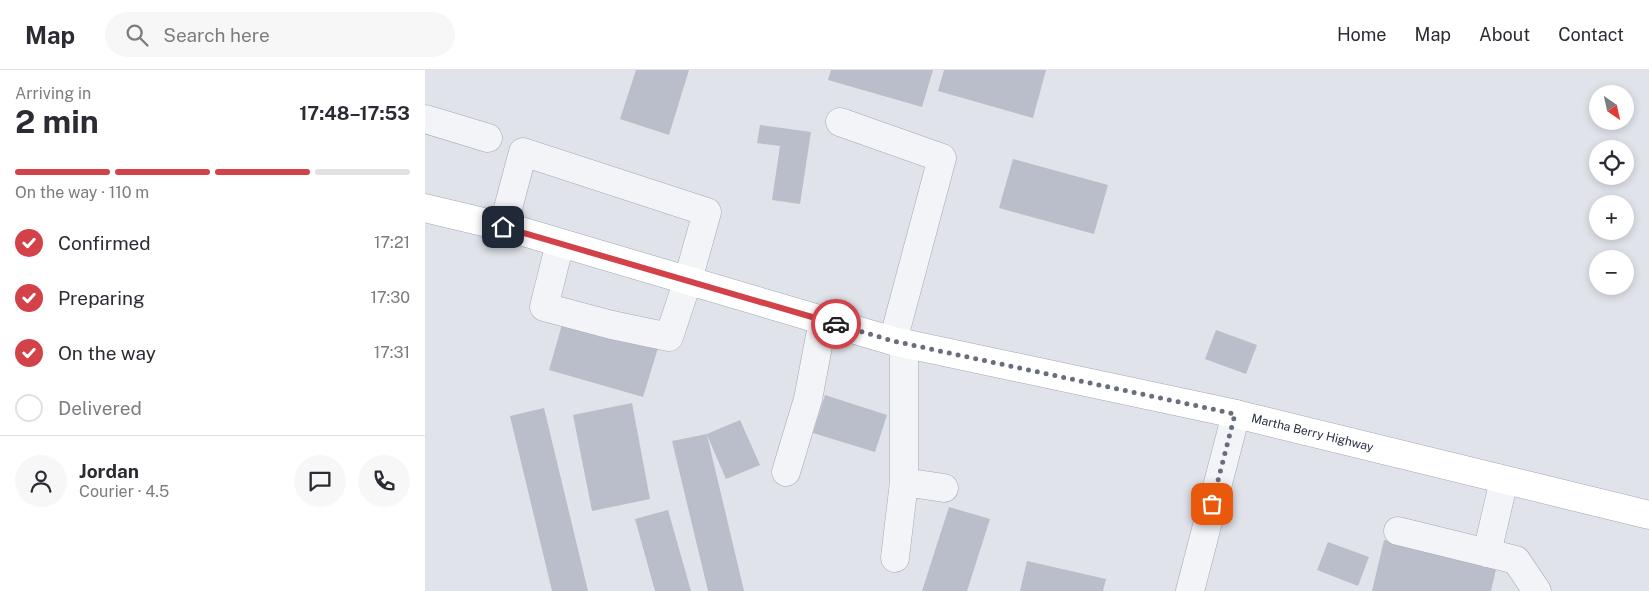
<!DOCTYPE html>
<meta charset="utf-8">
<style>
:root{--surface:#fff;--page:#f7f7f7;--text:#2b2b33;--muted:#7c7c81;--line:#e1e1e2;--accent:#d34149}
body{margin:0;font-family:"Public Sans",sans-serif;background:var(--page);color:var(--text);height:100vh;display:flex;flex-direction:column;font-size:19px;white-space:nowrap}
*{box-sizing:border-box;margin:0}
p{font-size:16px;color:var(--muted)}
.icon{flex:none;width:28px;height:28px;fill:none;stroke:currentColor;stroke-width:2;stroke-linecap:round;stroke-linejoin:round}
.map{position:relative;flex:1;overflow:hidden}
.details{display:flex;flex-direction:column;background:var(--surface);width:425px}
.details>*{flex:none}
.needle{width:32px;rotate:146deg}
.controls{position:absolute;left:1164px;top:15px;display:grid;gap:10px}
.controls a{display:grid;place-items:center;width:45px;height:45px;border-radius:50%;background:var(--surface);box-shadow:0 2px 8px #0003;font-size:25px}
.pin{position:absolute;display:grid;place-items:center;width:42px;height:42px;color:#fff;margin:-21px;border-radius:10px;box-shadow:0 2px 8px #0006}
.courier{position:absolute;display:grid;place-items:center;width:50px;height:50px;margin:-25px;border:4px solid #d34149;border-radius:50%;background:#fff;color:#222;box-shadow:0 1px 6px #0007}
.summary em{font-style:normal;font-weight:700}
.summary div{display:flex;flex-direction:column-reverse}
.summary{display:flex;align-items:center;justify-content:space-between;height:85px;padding:0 15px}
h1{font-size:32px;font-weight:700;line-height:38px}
.bar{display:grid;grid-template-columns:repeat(4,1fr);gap:8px 5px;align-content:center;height:60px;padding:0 15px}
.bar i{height:6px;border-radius:4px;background:var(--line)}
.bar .current{background:var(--accent)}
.bar p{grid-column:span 4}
.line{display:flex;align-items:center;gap:12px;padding:0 15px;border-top:1px solid var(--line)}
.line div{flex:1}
.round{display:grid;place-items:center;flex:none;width:52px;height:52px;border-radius:26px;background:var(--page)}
ol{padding:0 15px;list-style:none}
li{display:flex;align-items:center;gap:15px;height:55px}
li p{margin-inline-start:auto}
li .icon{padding:5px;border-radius:50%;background:var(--accent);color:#fff;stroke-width:4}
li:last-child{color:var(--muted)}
li i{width:28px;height:28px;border:2px solid var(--line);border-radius:50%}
header{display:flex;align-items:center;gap:30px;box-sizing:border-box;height:70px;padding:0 25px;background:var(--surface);border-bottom:1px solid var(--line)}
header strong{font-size:24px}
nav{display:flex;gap:28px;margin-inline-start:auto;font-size:18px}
.search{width:350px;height:45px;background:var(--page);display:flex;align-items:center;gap:12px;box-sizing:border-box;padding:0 18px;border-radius:28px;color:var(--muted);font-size:19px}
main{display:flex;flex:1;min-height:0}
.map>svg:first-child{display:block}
.building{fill:#babeca}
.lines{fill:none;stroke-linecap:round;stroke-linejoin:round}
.minor-casing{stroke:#a5a9b4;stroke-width:29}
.major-casing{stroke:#9fa6b6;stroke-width:29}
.minor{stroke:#f3f4f8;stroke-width:28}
.major{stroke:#fff;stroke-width:28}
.done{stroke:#686e7d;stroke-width:5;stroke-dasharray:0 9}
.route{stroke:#d34149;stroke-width:6}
.labels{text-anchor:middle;stroke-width:4.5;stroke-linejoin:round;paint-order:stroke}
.street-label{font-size:12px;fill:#282f42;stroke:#f0f2f7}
</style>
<header>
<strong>Map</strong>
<div class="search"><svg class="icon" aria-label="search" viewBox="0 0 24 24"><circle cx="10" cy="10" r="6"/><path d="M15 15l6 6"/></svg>Search here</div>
<nav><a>Home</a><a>Map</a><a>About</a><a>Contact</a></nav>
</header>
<main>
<section class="details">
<div class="summary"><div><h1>2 min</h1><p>Arriving in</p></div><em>17:48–17:53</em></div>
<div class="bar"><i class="current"></i><i class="current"></i><i class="current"></i><i></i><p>On the way · 110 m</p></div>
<ol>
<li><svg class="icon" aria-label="check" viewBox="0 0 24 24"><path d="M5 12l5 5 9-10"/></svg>Confirmed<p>17:21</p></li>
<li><svg class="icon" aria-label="check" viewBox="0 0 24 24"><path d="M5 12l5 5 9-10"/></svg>Preparing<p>17:30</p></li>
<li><svg class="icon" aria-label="check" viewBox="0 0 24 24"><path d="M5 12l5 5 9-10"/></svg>On the way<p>17:31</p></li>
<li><i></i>Delivered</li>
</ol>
<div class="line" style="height:90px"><a class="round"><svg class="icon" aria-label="person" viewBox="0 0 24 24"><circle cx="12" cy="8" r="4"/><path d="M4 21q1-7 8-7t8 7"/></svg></a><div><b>Jordan</b><p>Courier · 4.5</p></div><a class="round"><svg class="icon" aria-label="chat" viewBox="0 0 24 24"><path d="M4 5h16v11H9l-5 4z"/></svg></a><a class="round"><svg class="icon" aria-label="phone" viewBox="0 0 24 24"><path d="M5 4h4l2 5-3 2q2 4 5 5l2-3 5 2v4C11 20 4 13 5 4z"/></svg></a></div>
</section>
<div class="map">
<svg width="1224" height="521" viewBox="0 0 1224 521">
<rect width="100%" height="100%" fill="#e0e3ea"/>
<path class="building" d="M211,0h53l-20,65 -49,-16z
M406,0h102l-11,37 -94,-27z
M519,0h102l-13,48 -95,-27z
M335,55l51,7 -11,72 -28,-4 8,-54 -23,-3z
M588,89l95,26 -14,49 -95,-26z
M138,251l95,27 -15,49 -94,-27z
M791,260l41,15 -11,29 -41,-15z
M400,325l62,20 -12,37 -62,-19z
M207,333l18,96 -58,12 -19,-96z
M119,338l44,183h-36l-42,-175z
M315,350l20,45 -34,14 -19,-44 37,156h-36l-36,-150 35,-7z
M524,437l41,12 -23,72h-45z
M243,440l23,81h-36l-20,-72z
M959,470l113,25 -6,26h-119z
M903,472l41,15 -11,29 -41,-16z
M602,491l79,18 -3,12h-83z"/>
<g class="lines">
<defs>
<path id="minor" d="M0,49l63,19
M415,52l102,36 -49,183
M78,157l20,-75 184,60 -19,68 -19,57 -57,-12 -68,-18 16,-64
M361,402l22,-73 15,-79
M479,412l40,6
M973,461l118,29 21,31
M1062,483l17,-73
M470,488l9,-76v-139
M765,521l46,-177"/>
<g id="major">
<path id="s1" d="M0,138l92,22 376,111 343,73 413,101"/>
</g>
</defs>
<use href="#minor" class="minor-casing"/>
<use href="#major" class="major-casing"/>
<use href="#minor" class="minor"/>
<use href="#major" class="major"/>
</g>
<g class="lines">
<path class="done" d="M411,254l57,17 342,73 -23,90"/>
<path class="route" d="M78,157l333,97"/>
</g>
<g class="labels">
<g class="street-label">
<text dy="4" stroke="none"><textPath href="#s1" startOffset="916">Martha Berry Highway</textPath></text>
</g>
</g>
</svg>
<div class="controls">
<a><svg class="needle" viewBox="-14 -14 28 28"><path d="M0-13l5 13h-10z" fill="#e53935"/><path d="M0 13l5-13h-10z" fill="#7c7c81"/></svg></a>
<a><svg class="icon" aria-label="locate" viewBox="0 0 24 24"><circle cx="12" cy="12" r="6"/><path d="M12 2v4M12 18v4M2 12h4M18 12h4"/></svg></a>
<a>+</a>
<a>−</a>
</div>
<div class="pin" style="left:787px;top:434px;background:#ea580c"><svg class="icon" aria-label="bag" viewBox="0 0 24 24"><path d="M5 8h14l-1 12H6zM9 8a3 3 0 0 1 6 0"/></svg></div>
<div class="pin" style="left:78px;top:157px;background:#1f2937"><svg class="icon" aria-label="home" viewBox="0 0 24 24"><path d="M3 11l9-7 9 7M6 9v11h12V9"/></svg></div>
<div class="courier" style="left:411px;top:254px"><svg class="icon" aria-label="car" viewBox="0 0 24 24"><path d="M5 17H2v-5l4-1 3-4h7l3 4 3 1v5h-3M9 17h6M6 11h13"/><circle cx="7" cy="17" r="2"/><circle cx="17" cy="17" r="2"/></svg></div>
</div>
</main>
